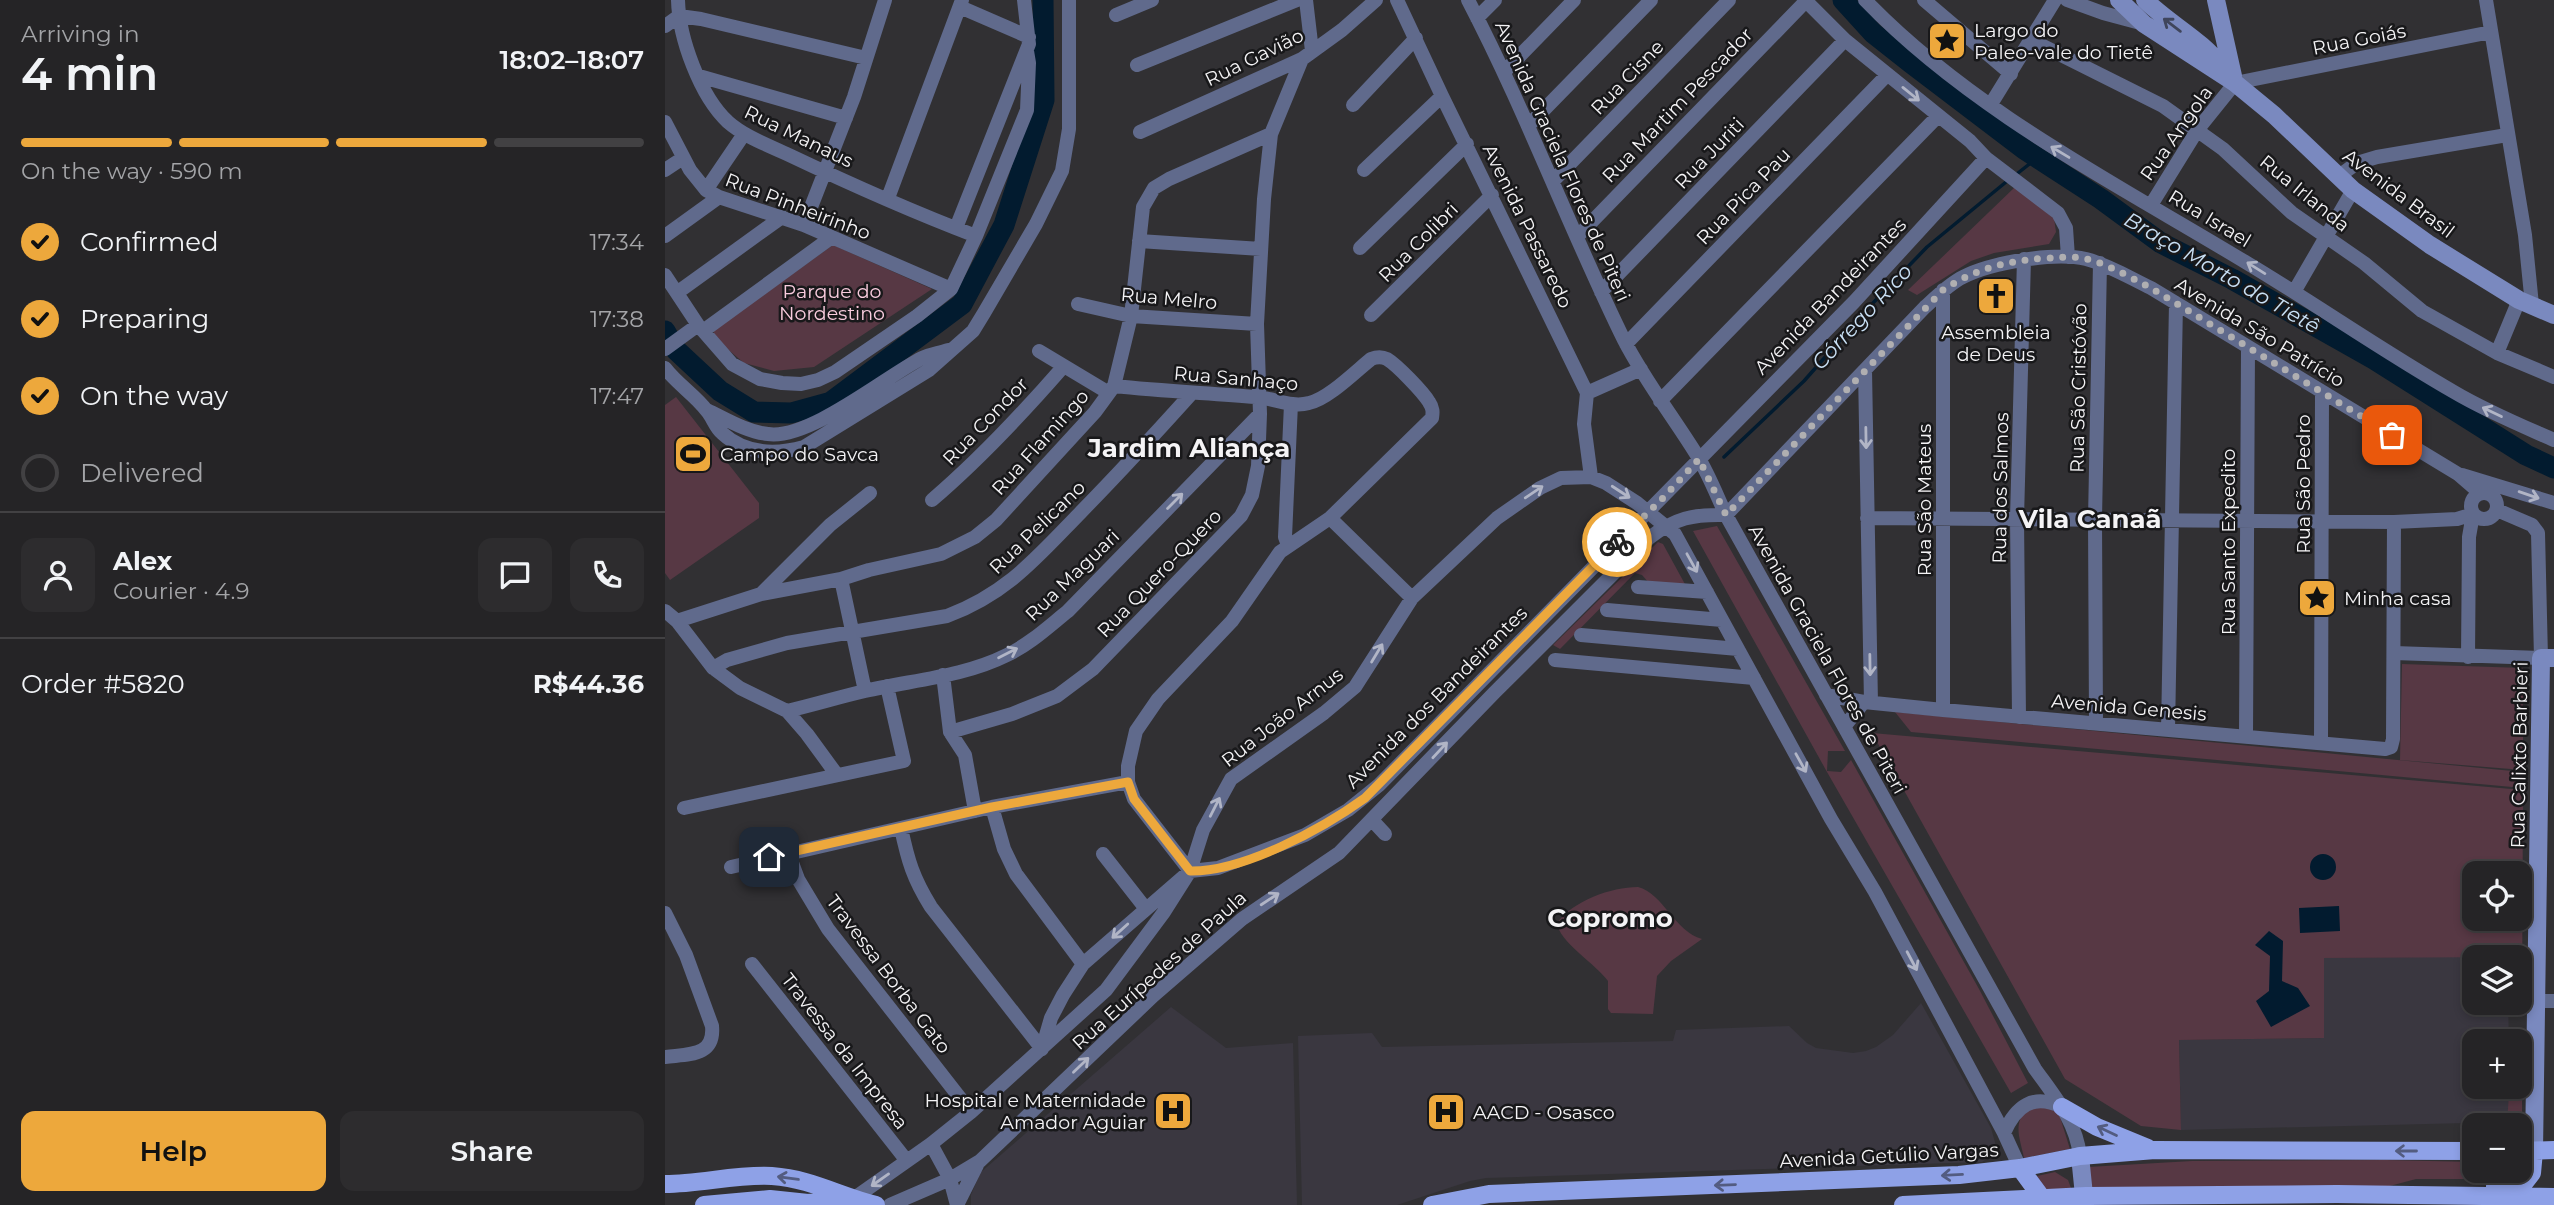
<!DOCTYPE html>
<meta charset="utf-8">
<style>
:root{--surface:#252426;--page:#2d2c2e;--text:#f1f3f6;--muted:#a3a4a7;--line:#424143;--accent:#eda83c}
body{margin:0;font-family:Montserrat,sans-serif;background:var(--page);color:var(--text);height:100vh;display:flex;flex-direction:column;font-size:26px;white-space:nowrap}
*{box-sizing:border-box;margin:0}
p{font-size:23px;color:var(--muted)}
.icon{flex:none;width:38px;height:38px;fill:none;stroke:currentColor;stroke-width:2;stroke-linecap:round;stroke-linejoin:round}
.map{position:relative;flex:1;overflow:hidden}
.sheet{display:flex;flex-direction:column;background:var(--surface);width:665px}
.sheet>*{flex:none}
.tools{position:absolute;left:1797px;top:861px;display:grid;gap:14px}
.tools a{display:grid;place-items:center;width:70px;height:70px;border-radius:14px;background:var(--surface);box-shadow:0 4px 10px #0003,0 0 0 2px var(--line);font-size:35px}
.pin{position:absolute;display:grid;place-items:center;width:60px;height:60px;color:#fff;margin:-30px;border-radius:14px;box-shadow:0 4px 10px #0006}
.courier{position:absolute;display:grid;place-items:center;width:70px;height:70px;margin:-35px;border:5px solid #eda83c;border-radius:50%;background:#fff;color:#222;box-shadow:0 2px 9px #0007}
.summary em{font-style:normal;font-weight:600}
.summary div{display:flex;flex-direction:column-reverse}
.summary{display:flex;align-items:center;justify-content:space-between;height:119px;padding:0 21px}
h1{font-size:46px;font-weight:600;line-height:52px}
.bar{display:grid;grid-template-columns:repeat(4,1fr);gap:10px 7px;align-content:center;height:84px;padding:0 21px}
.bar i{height:9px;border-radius:5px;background:var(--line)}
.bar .active{background:var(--accent)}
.bar p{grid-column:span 4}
.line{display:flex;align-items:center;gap:18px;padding:0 21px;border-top:2px solid var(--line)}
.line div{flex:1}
.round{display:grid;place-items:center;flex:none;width:74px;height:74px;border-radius:14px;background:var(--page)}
ol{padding:0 21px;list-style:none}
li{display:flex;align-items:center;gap:21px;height:77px}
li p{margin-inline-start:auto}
li .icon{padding:7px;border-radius:50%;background:var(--accent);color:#111;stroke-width:4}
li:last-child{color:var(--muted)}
li i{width:38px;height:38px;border:4px solid var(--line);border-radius:50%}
.action{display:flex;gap:14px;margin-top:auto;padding:14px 21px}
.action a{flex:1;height:80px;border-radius:14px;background:var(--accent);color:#111;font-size:28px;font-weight:600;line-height:80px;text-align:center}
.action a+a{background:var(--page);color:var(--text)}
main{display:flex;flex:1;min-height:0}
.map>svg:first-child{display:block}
.built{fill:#3a3740}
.green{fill:#573844;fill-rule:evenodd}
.water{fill:#021b2f}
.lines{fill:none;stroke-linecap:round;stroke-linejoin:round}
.stream{stroke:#021b2f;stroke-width:3.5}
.river{stroke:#021b2f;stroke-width:21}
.street{stroke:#606a8c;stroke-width:14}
.secondary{stroke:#7a89bf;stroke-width:18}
.primary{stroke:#8ea1e7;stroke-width:18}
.oneway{stroke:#3f455c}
.oneway2{stroke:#b1b5c6}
.oneway3{stroke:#535c80}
.done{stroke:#b0afb1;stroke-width:7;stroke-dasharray:0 12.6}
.route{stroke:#eda83c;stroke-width:9}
.labels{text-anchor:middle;stroke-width:5;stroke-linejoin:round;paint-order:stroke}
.poi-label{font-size:19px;fill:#f4f3f5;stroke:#18181a;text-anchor:start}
.street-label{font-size:19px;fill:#f4f3f5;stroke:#18181a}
.park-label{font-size:19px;fill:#f9ccde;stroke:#18181a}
.water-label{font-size:21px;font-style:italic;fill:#c9e0f5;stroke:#18181a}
.district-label{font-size:26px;font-weight:bold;fill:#f4f3f5;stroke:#18181a}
</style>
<main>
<section class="sheet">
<div class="summary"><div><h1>4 min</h1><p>Arriving in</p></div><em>18:02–18:07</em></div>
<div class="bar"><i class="active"></i><i class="active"></i><i class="active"></i><i></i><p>On the way · 590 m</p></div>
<ol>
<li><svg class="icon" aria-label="check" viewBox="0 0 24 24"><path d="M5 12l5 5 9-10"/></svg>Confirmed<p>17:34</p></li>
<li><svg class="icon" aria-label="check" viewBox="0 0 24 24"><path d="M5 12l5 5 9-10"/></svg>Preparing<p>17:38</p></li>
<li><svg class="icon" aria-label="check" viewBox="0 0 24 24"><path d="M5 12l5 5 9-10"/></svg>On the way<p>17:47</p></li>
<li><i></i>Delivered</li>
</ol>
<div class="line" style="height:126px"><a class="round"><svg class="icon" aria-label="person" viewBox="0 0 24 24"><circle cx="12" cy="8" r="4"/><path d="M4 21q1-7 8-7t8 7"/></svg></a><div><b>Alex</b><p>Courier · 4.9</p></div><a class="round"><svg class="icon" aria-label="chat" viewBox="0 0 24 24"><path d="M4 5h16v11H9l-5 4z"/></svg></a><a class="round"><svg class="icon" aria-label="phone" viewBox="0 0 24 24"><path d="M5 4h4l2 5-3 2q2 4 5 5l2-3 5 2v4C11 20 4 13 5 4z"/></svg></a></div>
<div class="line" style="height:91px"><div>Order #5820</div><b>R$44.36</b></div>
<div class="action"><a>Help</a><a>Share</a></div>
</section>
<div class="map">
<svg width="1889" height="1205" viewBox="0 0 1889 1205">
<rect width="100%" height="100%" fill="#313033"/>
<path class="built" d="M1843,956l-33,1v46h33l1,38h-34v46h34v31l-2,4 -326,8 -2,-90 145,-2 -1,-80z
M1256,1003l70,125 5,18 -5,10 -9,6 -496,16 -16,3 -73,24h-95l-4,-169 74,-3 10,14 291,-6 3,-11 113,-4 18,17 9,5 37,5 13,-2 10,-4 17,-12z
M506,1007l55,41 67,-5 4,162h-326v-10l9,-22z"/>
<path class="green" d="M1350,187l39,31 2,14 -7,12 -55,9 -23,8 -54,34 -9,-5z
M168,245l99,44 -118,78 -40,4 -30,-8 -26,-22 -5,-10z
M11,397l83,106v15l-89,62 -5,-7v-168z
M1052,526l128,225h-17l-1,20 14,1 10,-12 128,229 49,94 -17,10 -184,-321 -134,-241z
M993,542l5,2 23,42 -37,-3 -7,-8 -7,-2 -75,76 -7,-4z
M1737,664l121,4v102l-123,-10z
M1230,712l628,60v16l-612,-56z
M1207,733l651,57 -1,219h-14v-6h12v-46l-196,1v80l-145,2 2,90 -40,-4 -76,-47zM1810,873h45v46h-45z
M973,887c25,6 37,45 64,52l-31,22 -14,15 -4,38 -42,-1 -3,-4v-28c-12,-17 -49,-39 -51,-58 16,-22 54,-36 81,-36z
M1844,1095h13v28h-21l6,-1z
M1389,1106l6,11 10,32 -46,9c-4,-20 -11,-32 2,-49z
M1721,1160l88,2 1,9h45v-8h8l-5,10 -7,4 -19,2h-81l-30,8 -294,1 -4,-21 104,-6z
M1390,1172l13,8 3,8 -25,3 -9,-15z"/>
<path class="water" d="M1645 867a13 13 0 1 1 26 0a13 13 0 1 1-26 0Z
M1674,906l1,25 -40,2 -1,-25z
M1604,931l14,10 -1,40 16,7 12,18 -39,21 -15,-26 13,-10 1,-35 -15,-11z"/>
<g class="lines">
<path class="stream" d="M1353,173l19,-15
M1059,457l80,-76 69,-78 54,-56 79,-65"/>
<path class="river" d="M1178,0l30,33 38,30 113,86 77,50 60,44 71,36 142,80 152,96 28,13
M0,331l11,19 44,41 34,21 37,1 40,-11 131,-98 42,-79 40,-125 -1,-100"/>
<path class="street" d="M13,0c1,38 22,96 50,122 17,15 40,23 61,33 61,29 124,57 187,81
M641,0l6,51
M732,0l45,96 145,297 -3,31 7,53
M803,0c58,111 101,228 156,340 21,41 50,78 74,117 11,18 19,39 28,58l309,554c20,28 41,52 45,87
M1140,0l40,40 125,101 16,17 72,55 8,15 2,29
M1200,0c107,111 252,184 382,263 70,42 137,89 207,129 32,19 66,33 100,48
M1259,0l87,74
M1402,0l36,13 41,11
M1821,0l39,235 7,70
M295,7l69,30
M451,15l36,-15
M812,18l18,-18
M0,26l14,-10 22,3 165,39
M1366,40l132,66 60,43 69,64 72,50 58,48 75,42 57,24
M472,65l160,-65
M839,72l70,-72
M34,76l147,42
M1326,104l64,-104
M688,105l63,-67
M0,122l25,48 16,20 13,7 85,28 147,64
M864,125l122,-125
M475,132l162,-73 40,-29 34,-30
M0,170l18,-12
M699,170l78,-74
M1674,176l18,-13 20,-6 130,-22
M889,180l175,-180
M41,190l38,-56
M223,198l74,-198
M1486,205l47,-76 37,-46 256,-51
M139,225l50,-128 31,-97
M291,228l73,-184 -5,-44
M0,236l54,-39
M912,237l229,-236
M474,241l122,8
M695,248l107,-104
M0,275l33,50 34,39 28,15 22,4 19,1 17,-4 17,-8 82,-56 34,-27 25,-53 51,-126 2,-47 -2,-12
M1278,290v420
M13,292l104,-75
M936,292l244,-252
M1629,292l59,-102
M413,304l53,12 126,8
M706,315l121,-120
M38,331l129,-94
M961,344l261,-269
M0,349l33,-24
M374,351l70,42
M1832,353l22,-53
M0,368c12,16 30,27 42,43 6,7 8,16 15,22 23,21 53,22 82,14l125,-77 44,-39 11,-18 52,-89 26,-53 7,-42v-129
M1200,370l6,333
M449,386c48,5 94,7 142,11 18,1 35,11 53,6 19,-4 46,-31 62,-44 5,-2 10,-3 16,0 10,6 36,33 42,43 4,6 4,10 3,16l-102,100 -50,34 -48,69 -74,78 -22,32 -8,35v16l6,17 56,72
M922,393l54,-24
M995,401l278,-285
M42,410c19,9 40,22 61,24 41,6 117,-57 154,-76 8,-4 18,-5 26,-8
M1797,475l92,28
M1806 506a13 13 0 1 1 26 0a13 13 0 1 1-26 0Z
M267,500c48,-41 90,-86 131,-133
M665,518l82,80
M1202,518l527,4 63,-3 16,-5 -4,23 -1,120
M623,545l-3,-8 6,-133
M176,579l24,112
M973,587l69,5
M96,594l69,-69 40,-32
M942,610l115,10
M0,611l12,10 36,47 27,20 47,23 20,23 30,41
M12,621l84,-27 80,-15 28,-9 72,-16 34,-17 21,-17 99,-108 19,-26 17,-70 12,-109 11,-19 15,-9 102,-45
M916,635l157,14
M1729,653l147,5 -3,-125 -6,-8 -35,-15
M890,660l199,18
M48,668l14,-8 60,-17 160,-27c61,-23 90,-59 134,-104 38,-39 74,-78 110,-118
M278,675l7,57 15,23 10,56
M1161,695l38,7 79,8 442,39 6,-2 2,-8 1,-217
M122,711c26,-6 52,-14 78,-20 47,-11 98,-14 142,-36 23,-11 41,-28 61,-44l192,-197
M1354,717l-2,-199 7,-259
M1431,723l-1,-204 5,-256
M1179,727l20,-25
M1503,730l8,-427
M285,732l62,-18 45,-18 36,-27 148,-153 11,-21 6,-29 2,-52 -3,-90 7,-125 7,-65 31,-75
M1581,737l2,-389
M1656,743l1,-350
M327,807l12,42 12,25 67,90
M19,808l220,-47 -17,-75
M707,820l13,14
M236,828c7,33 12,50 30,79l111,142
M123,852l10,27 30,50 143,183
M438,854l43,55
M66,867l261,-60 136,-25
M0,913l21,42 26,71c3,31 -24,28 -47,31
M87,964l155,197
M1871,1001h18
M377,1049l9,-31 12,-23 20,-31 107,-93 28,-3 87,-33 43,-25 31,-25 475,-483 132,-144
M1339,1133c12,-27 29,-40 58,-26
M266,1144l19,35 7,26
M188,1199l78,-55 40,-32 135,-122 58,-78 26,-41 13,-41 28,-51 93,-66 31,-26 57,-89 85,-80 43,-30 21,-10 30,-1 15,6 31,20 38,31 156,285 44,73 129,241 16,35
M225,1205l60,-26 30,-18 173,-165 89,-77 97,-66 155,-160 155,-155c26,-20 44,-24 77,-23l199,-208c12,-11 24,-23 38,-30 29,-15 92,-25 123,-18 23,6 44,19 65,29l307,186 22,19
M292,1205l20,-40"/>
<path class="secondary" d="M1454,0l25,24 91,59 39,32 79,75 77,55 89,55 35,15
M1480,0c24,24 57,40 77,67
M1551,0l17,76
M1869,1151l7,-493h13
M1415,1156l5,49"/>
<path class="primary" d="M1397,1107l35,20 51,21
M1855,1151l34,-1
M1355,1168l22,30
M0,1184c36,0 71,-10 107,-8 40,3 67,20 104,29
M1830,1186l30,-4 7,-9 2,-22
M39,1205l66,-6 38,4 45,-4
M767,1205l57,-11 470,-19 61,-7 60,-12 75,-6 320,1
M1238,1205l183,-9 251,-2 217,3"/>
</g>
<defs><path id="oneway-shaft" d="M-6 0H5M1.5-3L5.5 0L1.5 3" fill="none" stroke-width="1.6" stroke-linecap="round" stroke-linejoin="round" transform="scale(1.75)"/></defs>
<use class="oneway" href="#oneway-shaft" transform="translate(1507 25) rotate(-143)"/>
<g class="oneway2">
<use href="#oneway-shaft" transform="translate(1246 94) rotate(39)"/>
<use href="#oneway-shaft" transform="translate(1395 152) rotate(-149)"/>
<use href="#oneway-shaft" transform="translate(1591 268) rotate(-148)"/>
<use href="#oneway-shaft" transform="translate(1827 412) rotate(-154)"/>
<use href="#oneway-shaft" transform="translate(1201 438) rotate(89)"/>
<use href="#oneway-shaft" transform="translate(869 492) rotate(-34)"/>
<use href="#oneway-shaft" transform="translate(956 492) rotate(33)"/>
<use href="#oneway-shaft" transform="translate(1864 495) rotate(19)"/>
<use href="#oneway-shaft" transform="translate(510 501) rotate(-45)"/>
<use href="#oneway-shaft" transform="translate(1027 563) rotate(61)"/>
<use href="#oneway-shaft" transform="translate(343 653) rotate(-27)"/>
<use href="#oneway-shaft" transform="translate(712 653) rotate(-59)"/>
<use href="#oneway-shaft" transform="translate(1205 665) rotate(89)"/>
<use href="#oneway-shaft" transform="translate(775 750) rotate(-47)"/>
<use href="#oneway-shaft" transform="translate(1136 763) rotate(61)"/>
<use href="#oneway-shaft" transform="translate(550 807) rotate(-63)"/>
<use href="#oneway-shaft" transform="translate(605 899) rotate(-33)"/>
<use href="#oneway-shaft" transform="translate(455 931) rotate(138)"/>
<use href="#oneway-shaft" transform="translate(1247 961) rotate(62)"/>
<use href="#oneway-shaft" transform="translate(416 1065) rotate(-44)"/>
<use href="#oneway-shaft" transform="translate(215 1180) rotate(145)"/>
</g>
<g class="oneway3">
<use href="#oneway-shaft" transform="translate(1442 1131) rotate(-155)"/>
<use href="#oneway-shaft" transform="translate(1741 1151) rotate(-180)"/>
<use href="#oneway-shaft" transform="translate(1287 1175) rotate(177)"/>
<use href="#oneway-shaft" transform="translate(123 1178) rotate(-172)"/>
<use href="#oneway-shaft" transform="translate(1060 1185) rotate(178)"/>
</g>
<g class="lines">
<path class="done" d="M952,542l44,-42 38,-41 27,56 217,-225c33,-22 67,-30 107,-32 12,-1 25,-2 37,1 23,6 44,19 64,29l241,147"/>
<path class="route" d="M104,857l223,-50 136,-25 6,17 56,72c53,1 132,-42 175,-73l252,-256"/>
</g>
<defs>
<symbol id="sight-square" viewBox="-11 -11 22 22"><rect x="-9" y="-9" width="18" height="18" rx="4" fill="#eda83c" stroke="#18181a"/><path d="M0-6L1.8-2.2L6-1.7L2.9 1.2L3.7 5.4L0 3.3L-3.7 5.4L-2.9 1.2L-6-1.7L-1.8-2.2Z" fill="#111"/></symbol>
<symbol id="church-square" viewBox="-11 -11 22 22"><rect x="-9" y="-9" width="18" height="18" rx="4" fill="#eda83c" stroke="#18181a"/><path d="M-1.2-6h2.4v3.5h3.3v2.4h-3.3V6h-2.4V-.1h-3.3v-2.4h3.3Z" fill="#111"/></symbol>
<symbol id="stadium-square" viewBox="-11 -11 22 22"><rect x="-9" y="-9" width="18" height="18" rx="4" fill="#eda83c" stroke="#18181a"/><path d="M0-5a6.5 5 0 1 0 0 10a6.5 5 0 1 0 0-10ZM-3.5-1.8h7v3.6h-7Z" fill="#111"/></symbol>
<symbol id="hospital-square" viewBox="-11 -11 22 22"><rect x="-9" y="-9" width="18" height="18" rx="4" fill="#eda83c" stroke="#18181a"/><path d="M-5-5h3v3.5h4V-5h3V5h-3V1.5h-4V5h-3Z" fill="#111"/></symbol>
</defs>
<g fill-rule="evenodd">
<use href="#sight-square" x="1260" y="19" width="44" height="44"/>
<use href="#church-square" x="1309" y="274" width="44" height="44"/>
<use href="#stadium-square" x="6" y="432" width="44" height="44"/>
<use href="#sight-square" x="1630" y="576" width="44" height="44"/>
<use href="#hospital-square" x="486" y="1089" width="44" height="44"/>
<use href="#hospital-square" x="759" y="1090" width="44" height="44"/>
</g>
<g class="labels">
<g class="poi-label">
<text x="1309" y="37">Largo do<tspan x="1309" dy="22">Paleo-vale do Tietê</tspan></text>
<text x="1331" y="339" text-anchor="middle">Assembleia<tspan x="1331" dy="22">de Deus</tspan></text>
<text x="55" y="461">Campo do Savca</text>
<text x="1679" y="605">Minha casa</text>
<text x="481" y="1107" text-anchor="end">Hospital e Maternidade<tspan x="481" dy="22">Amador Aguiar</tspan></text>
<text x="808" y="1119">AACD - Osasco</text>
</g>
<g class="street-label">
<text transform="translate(1694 39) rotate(-11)" y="7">Rua Goiás</text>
<text transform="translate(589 57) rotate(-26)" y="7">Rua Gavião</text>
<text transform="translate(962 77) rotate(-46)" y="7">Rua Cisne</text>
<text transform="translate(1012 105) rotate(-46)" y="7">Rua Martim Pescador</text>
<text transform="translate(1511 133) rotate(-55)" y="7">Rua Angola</text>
<text transform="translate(134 136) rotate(26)" y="7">Rua Manaus</text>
<text transform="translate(1044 153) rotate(-46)" y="7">Rua Juriti</text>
<text transform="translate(898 161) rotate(66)" y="7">Avenida Graciela Flores de Piteri</text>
<text transform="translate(1640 193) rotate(39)" y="7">Rua Irlanda</text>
<text transform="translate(1734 193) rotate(37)" y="7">Avenida Brasil</text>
<text transform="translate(1078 196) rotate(-46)" y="7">Rua Pica Pau</text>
<text transform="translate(133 206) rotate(21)" y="7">Rua Pinheirinho</text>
<text transform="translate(1545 218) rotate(31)" y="7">Rua Israel</text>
<text transform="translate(863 226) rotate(64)" y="7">Avenida Passaredo</text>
<text transform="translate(753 242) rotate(-45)" y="7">Rua Colibri</text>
<text transform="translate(1165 296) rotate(-46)" y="7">Avenida Bandeirantes</text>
<text transform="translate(504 298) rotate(5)" y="7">Rua Melro</text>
<text transform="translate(1595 332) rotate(31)" y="7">Avenida São Patrício</text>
<text transform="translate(571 378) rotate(5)" y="7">Rua Sanhaço</text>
<text transform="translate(1413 388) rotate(-89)" y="7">Rua São Cristóvão</text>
<text transform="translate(320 421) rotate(-46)" y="7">Rua Condor</text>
<text transform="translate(375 442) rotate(-48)" y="7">Rua Flamingo</text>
<text transform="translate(1638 484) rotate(-90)" y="7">Rua São Pedro</text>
<text transform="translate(1335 488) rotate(-89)" y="7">Rua dos Salmos</text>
<text transform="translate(1259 500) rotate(-90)" y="7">Rua São Mateus</text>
<text transform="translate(372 527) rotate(-44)" y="7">Rua Pelicano</text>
<text transform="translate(1563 542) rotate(-90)" y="7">Rua Santo Expedito</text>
<text transform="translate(494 573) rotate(-46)" y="7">Rua Quero-Quero</text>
<text transform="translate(407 575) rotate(-44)" y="7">Rua Maguari</text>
<text transform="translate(1163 659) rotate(61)" y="7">Avenida Graciela Flores de Piteri</text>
<text transform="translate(771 697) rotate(-45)" y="7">Avenida dos Bandeirantes</text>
<text transform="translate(1464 707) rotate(5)" y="7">Avenida Genesis</text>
<text transform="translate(617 717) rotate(-38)" y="7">Rua João Arnus</text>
<text transform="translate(1854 755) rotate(-89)" y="7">Rua Calixto Barbieri</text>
<text transform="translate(494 970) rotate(-42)" y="7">Rua Eurípedes de Paula</text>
<text transform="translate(224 974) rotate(53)" y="7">Travessa Borba Gato</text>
<text transform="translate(180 1051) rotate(52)" y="7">Travessa da Impresa</text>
<text transform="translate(1224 1155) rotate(-3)" y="7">Avenida Getúlio Vargas</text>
</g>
<g class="park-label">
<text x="167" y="298">Parque do<tspan x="167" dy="22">Nordestino</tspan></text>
</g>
<g class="water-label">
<text transform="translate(1557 273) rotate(30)" y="7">Braço Morto do Tietê</text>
<text transform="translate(1197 317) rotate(-47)" y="7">Córrego Rico</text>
</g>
<g class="district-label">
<text x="524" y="457">Jardim Aliança</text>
<text x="1425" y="528">Vila Canaã</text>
<text x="945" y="927">Copromo</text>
</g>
</g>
</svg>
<div class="tools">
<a><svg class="icon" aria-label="locate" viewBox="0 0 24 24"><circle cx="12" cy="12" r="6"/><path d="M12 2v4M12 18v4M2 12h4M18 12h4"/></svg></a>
<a><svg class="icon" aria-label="layers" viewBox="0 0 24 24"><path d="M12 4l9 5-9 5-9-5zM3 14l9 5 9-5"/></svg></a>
<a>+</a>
<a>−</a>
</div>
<div class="pin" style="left:1727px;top:435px;background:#ea580c"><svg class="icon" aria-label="bag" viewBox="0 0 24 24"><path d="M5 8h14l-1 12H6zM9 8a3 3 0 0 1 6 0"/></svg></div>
<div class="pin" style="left:104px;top:857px;background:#1f2937"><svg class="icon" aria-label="home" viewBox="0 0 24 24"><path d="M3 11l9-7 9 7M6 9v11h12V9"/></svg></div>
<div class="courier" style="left:952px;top:542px"><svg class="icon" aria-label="bike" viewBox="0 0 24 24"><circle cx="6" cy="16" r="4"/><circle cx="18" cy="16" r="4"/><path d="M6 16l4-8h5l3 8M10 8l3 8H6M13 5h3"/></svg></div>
</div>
</main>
